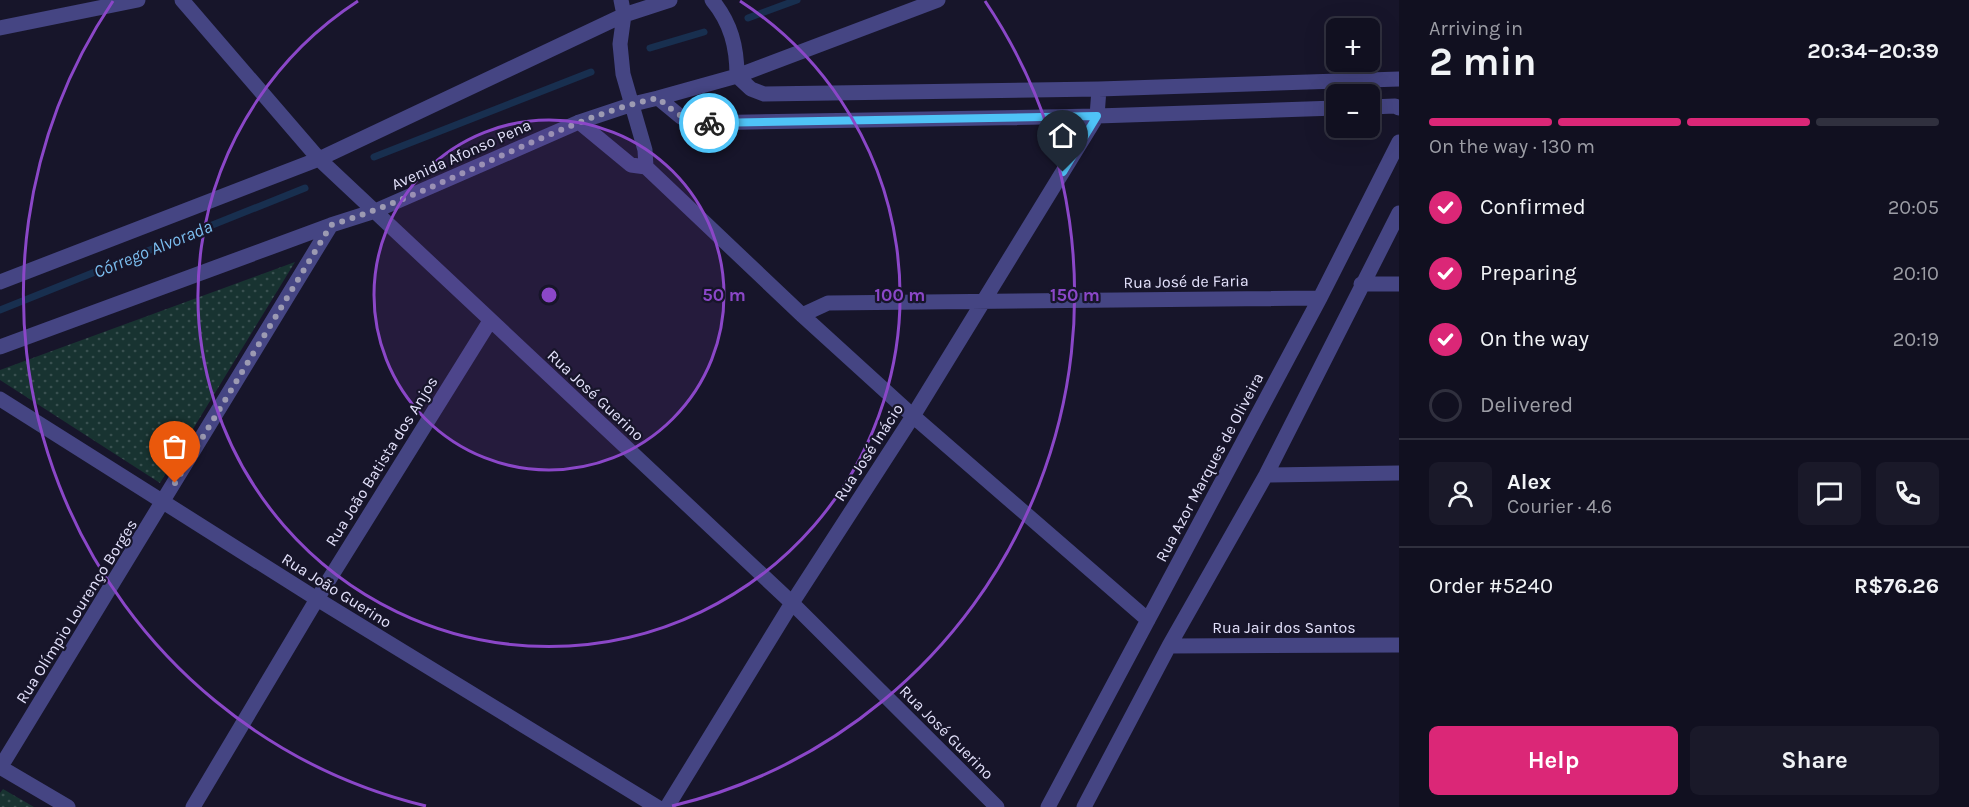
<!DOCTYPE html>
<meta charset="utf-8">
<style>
:root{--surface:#111020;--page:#1a1929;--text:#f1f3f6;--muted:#9c9da5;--line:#30303e;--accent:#db2777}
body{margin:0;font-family:Karla,sans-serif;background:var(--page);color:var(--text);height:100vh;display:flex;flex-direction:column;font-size:22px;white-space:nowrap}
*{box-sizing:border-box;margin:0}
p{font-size:20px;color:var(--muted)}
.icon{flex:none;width:33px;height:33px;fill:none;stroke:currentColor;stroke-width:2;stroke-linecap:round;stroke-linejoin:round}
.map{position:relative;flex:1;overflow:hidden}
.sheet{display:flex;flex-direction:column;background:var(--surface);width:570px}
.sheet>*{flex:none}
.tools{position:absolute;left:1326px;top:18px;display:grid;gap:12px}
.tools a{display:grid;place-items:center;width:54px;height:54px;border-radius:9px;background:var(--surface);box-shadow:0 6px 24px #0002,0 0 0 2px var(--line);font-size:30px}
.pin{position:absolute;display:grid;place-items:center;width:51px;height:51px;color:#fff;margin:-62px -26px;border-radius:50% 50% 50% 0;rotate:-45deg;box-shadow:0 0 6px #0007}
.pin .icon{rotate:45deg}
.courier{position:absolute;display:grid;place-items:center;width:60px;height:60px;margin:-30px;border:4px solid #4fc3f7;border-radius:50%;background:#fff;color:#222;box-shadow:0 2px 8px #0007}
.overview em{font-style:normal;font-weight:700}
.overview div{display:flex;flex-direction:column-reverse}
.overview{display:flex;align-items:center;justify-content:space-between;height:102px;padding:0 30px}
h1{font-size:39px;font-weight:700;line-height:45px}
.bar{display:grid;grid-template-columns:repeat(4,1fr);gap:9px 6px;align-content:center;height:72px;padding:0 30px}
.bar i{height:8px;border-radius:4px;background:var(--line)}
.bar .on{background:var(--accent)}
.bar p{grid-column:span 4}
.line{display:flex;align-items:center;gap:15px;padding:0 30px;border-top:2px solid var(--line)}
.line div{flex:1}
.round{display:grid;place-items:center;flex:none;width:63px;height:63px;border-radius:9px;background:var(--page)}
ol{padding:0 30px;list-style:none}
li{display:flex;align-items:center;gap:18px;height:66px}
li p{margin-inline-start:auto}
li .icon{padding:6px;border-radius:50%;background:var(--accent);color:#fff;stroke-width:4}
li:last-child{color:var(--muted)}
li i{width:33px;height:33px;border:3px solid var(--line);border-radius:50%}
.button{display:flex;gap:12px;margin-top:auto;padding:12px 30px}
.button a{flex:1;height:69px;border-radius:9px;background:var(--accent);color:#fff;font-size:24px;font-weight:700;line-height:69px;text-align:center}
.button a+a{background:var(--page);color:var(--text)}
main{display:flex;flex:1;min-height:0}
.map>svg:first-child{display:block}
.grass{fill:url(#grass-dots)}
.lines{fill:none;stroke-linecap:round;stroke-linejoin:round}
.stream{stroke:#182f4f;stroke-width:7}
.minor{stroke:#454583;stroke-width:15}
.done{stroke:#9c9ab2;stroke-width:6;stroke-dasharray:0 10.8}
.route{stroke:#4fc3f7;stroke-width:8}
.ring{fill:none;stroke:#8b47c8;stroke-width:3}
.labels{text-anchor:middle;stroke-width:4.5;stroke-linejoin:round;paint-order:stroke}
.street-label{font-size:16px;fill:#e3e1fb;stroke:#17152a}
.water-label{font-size:18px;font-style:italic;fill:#7bbdef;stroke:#17152a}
.centre{fill:#8b47c8;stroke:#17152a;stroke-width:3}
.ring-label{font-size:18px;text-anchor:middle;font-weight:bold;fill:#8b47c8;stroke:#17152a;stroke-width:4.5;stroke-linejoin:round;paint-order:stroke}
</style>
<main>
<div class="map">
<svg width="1399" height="807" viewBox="0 0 1399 807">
<defs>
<pattern id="grass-dots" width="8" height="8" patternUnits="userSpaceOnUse" patternTransform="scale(1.5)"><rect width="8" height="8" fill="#183331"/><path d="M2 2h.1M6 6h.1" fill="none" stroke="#395050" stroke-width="1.8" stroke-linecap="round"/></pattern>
</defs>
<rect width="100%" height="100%" fill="#17152a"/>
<path class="grass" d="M295,262l-135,221 -160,-103v-10z
M3,789l31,18h-34v-14z"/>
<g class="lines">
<path class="stream" d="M748,18l49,-18
M650,48l54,-16
M374,157l217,-85
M0,310l305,-122"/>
<path class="minor" d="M182,0l137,159 473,444 205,204
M621,0l3,15 -4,29 3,30 22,76 1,17
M712,0c19,23 25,47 25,76l14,13 13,5 335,-5 300,-10
M0,28l138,-28
M658,98l23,19 16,6 400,-7 239,-8
M1370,107l25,-1 4,2
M579,122l52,43 15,2 156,148 111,101 235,204
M0,282l319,-123 305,-144 46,-15
M1361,284h38
M802,315l26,-12 492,-5
M0,347l331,-122 44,-14 204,-89 54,-18 25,-6 79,-22 201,-76
M0,399l317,200 340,208
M1266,475l133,-2
M1169,646l230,-1
M0,767l68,40
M0,768l331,-543
M193,807l124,-208 173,-278
M667,807l125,-204 121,-187 184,-300 2,-27
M1048,807l272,-509 79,-156
M1084,807l85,-161 97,-171 133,-262"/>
</g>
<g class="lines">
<path class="done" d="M175,483l156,-258c65,-20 127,-50 190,-78 44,-19 89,-39 137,-49 16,14 29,25 51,25"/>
<path class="route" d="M709,123l388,-7 -34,56"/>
</g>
<circle cx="549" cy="295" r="175" fill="#8b47c8" fill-opacity=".12"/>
<g class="ring">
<circle cx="549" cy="295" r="175"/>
<path d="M740 1A351 351 0 1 1 358 1"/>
<path d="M426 806A526 526 0 0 1 113 1M985 1A526 526 0 0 1 672 806"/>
</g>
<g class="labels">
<g class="street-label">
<text transform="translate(461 154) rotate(-24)" y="6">Avenida Afonso Pena</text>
<text transform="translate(1186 281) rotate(-1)" y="6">Rua José de Faria</text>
<text transform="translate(596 395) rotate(43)" y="6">Rua José Guerino</text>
<text transform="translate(868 452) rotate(-57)" y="6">Rua José Inácio</text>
<text transform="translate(381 461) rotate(-58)" y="6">Rua João Batista dos Anjos</text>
<text transform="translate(1209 467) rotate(-62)" y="6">Rua Azor Marques de Oliveira</text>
<text transform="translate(337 590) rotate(32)" y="6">Rua João Guerino</text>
<text transform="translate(76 611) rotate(-58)" y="6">Rua Olímpio Lourenço Borges</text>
<text x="1284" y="633">Rua Jair dos Santos</text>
<text transform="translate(947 732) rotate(45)" y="6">Rua José Guerino</text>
</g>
<g class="water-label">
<text transform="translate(153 249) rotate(-22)" y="6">Córrego Alvorada</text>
</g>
</g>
<circle cx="549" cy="295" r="9" class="centre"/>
<g class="ring-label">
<text x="724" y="301">50 m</text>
<text x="900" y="301">100 m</text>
<text x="1075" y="301">150 m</text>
</g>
</svg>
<div class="tools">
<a>+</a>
<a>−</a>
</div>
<div class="pin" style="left:175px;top:483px;background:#ea580c"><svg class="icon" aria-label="bag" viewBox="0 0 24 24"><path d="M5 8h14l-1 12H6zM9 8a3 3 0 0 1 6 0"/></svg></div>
<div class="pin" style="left:1063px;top:172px;background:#1f2937"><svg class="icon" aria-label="home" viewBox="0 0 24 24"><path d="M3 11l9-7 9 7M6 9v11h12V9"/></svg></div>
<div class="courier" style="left:709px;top:123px"><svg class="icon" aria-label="bike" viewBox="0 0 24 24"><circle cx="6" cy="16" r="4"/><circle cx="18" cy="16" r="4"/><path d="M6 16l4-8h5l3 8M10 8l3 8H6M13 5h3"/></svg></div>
</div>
<section class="sheet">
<div class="overview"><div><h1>2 min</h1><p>Arriving in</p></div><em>20:34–20:39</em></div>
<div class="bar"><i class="on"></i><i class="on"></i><i class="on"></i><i></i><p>On the way · 130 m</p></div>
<ol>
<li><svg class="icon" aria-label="check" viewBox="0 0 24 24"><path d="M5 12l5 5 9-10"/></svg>Confirmed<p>20:05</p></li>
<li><svg class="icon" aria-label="check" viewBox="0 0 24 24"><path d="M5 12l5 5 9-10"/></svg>Preparing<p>20:10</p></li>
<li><svg class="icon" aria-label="check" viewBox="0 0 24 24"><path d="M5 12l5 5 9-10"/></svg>On the way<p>20:19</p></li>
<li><i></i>Delivered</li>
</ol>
<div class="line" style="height:108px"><a class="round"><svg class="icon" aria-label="person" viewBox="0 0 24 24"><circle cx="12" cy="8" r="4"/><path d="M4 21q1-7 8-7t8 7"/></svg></a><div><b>Alex</b><p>Courier · 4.6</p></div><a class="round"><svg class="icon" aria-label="chat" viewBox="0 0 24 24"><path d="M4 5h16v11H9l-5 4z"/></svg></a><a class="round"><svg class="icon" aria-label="phone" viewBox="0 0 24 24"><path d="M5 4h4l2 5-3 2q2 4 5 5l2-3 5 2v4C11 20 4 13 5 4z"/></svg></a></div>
<div class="line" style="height:78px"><div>Order #5240</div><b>R$76.26</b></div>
<div class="button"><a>Help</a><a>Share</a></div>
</section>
</main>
